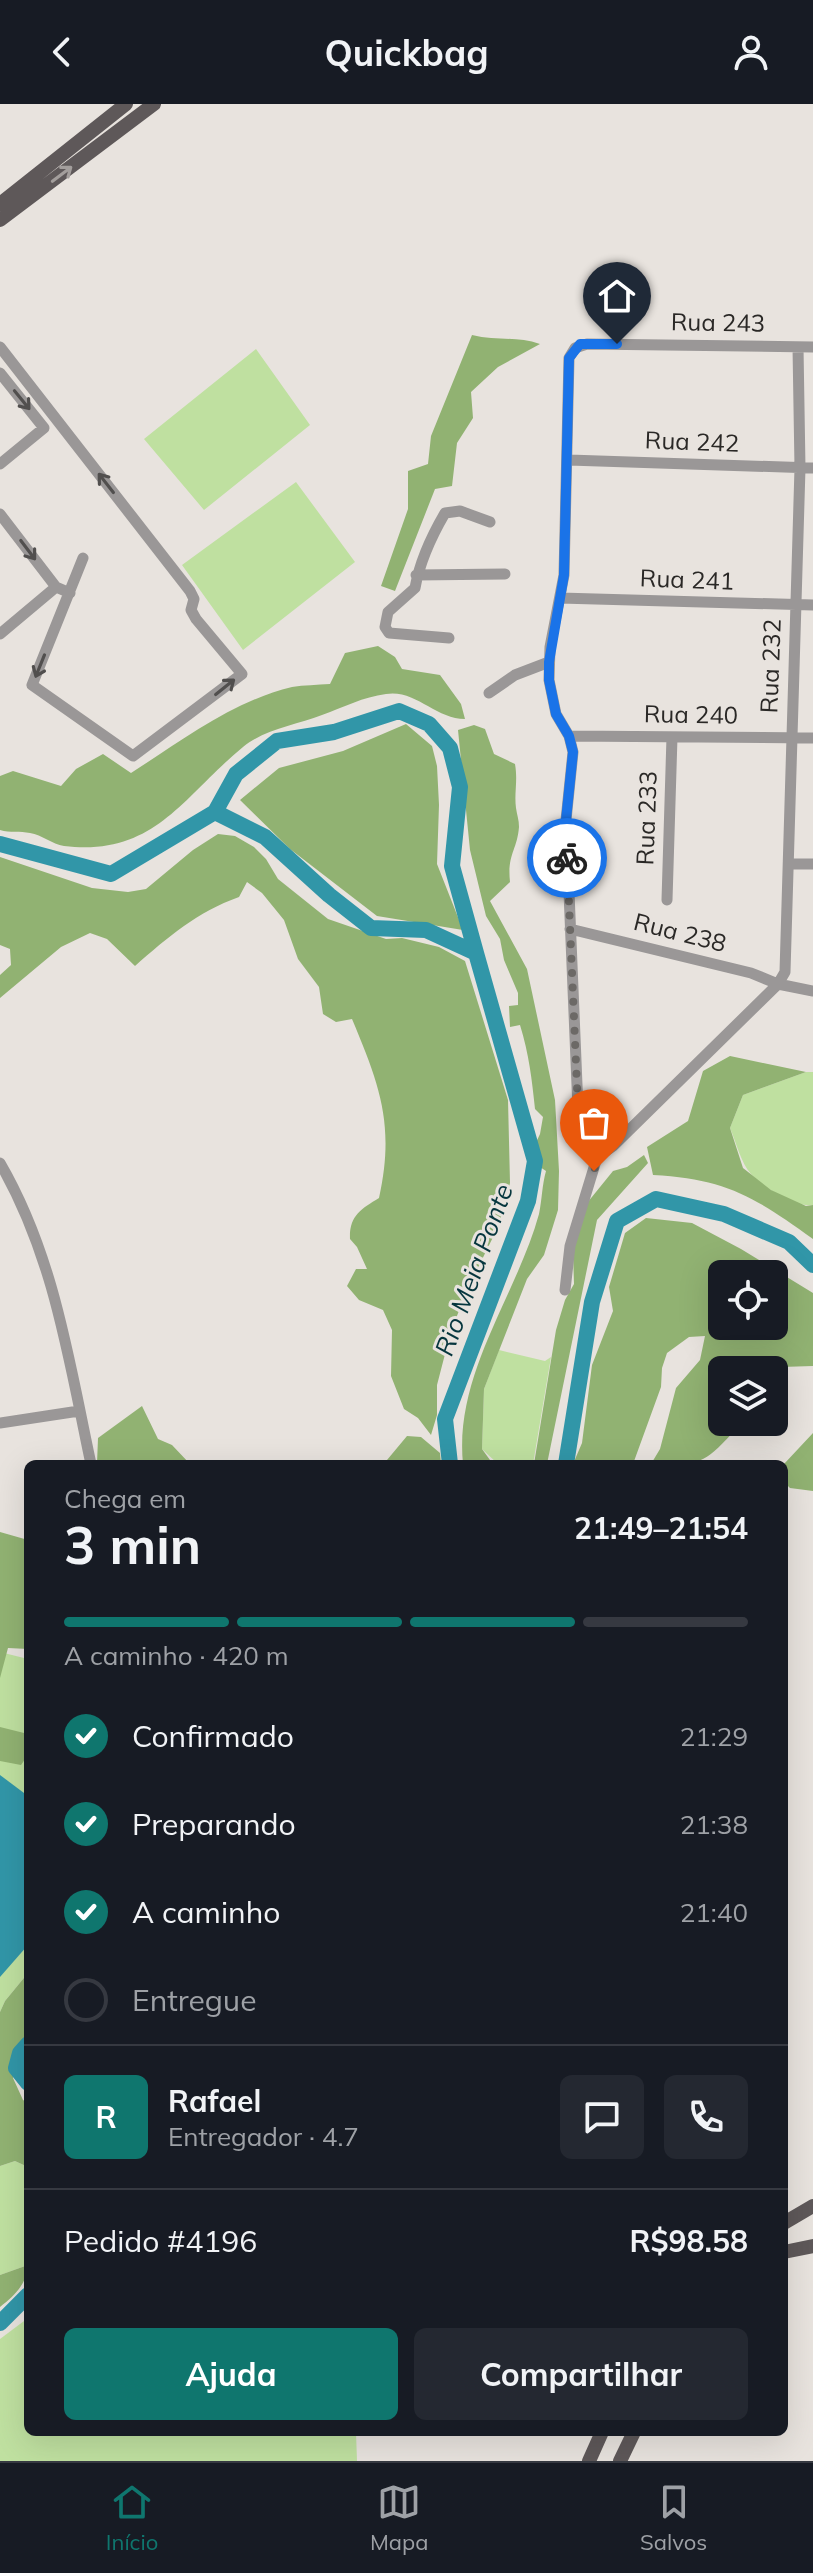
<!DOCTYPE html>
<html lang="pt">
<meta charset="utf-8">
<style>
:root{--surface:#171b24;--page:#242831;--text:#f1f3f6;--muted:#9ea1a6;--line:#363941;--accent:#0f766e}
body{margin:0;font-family:Mulish,sans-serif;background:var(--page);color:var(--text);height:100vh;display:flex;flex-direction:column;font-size:30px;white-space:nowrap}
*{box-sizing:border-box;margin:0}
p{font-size:26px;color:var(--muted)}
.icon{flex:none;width:44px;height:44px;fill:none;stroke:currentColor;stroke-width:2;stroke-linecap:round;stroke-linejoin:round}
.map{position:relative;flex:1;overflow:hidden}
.details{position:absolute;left:24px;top:1356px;width:764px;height:976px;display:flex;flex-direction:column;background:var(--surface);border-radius:12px;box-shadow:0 8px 32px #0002}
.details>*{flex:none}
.buttons{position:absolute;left:708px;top:1156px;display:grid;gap:16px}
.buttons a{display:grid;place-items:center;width:80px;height:80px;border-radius:12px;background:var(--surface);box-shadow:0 8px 32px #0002;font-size:40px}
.pin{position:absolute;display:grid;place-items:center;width:68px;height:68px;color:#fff;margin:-82px -34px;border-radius:50% 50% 50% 0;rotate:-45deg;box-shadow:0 0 8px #0007}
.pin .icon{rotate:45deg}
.courier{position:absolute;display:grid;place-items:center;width:80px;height:80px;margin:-40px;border:6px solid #1a73e8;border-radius:50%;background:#fff;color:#222;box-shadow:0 2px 10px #0007}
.summary em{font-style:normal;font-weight:700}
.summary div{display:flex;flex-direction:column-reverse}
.summary{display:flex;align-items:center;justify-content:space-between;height:136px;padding:0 40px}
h1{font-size:52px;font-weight:700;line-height:60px}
.bar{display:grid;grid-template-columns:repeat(4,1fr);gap:12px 8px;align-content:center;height:96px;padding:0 40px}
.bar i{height:10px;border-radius:6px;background:var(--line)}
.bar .selected{background:var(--accent)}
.bar p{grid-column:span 4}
.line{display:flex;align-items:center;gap:20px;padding:0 40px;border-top:2px solid var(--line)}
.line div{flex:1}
.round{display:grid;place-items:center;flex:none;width:84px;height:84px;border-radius:12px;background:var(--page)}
ol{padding:0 40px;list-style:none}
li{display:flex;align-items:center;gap:24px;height:88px}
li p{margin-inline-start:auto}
li .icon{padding:8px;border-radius:50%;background:var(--accent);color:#fff;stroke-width:4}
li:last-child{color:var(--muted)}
li i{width:44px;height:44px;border:4px solid var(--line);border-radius:50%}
.primary-button{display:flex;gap:16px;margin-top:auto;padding:16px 40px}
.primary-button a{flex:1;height:92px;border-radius:12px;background:var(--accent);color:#fff;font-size:32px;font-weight:700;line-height:92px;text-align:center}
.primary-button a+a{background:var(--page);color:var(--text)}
header{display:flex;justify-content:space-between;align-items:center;height:104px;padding:0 40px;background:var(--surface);font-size:36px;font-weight:700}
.tab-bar{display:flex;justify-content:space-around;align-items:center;height:112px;border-top:2px solid var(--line);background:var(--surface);font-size:22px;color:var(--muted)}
.tab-bar a{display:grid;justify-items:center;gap:4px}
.tab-bar .selected{color:var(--accent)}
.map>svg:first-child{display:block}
.green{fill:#bfe0a0}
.forest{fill:#91b272;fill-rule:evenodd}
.water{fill:#3196a8}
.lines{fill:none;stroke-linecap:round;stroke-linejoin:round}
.river{stroke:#3196a8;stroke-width:16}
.minor{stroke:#9a9797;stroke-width:11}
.major{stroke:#5e5859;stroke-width:14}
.oneway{stroke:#a39e9c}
.oneway2{stroke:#514f4e}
.done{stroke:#6c6966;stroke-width:8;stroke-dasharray:0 14.4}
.route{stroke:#1a73e8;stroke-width:10}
.labels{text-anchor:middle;stroke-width:6;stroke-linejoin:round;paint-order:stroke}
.street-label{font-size:24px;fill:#2a2826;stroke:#e8e3de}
.water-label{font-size:26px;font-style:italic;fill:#06363e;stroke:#e8e3de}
</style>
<header><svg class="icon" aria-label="back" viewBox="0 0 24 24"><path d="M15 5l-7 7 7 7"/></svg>Quickbag<svg class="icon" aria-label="person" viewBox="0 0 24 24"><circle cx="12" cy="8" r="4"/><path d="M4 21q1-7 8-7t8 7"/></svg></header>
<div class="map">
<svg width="813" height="2357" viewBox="0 0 813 2357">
<rect width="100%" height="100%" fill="#e8e3de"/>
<path class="green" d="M256,245l54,76 -106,85 -60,-71z
M296,378l59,80 -112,88 -61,-85z
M806,968h7v133c-17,3 -51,-18 -62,-31 -10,-11 -15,-32 -21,-46l13,-33z
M499,1246l46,11 6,-4 -18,107h-35l-16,-15 2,-60z
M0,1548l28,7v314l-23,28 -5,11z
M15,2057l13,6v98l-28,10v-109z
M28,2214v114h328l1,29h-357v-122z"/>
<path class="forest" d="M472,231c23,6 45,1 68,9l-42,23 -27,25 2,26 -16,25 -5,43 -17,3 -40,102 -14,-5 27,-77v-38l20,-7 3,-28z
M378,542l17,11 7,12 38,6 21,29 4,15c-29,0 -50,-30 -79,-25 -23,3 -42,13 -64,21 -26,10 -57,14 -79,32 -60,49 -88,110 -179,99 -12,-2 -22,-11 -34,-13 -10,-2 -20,0 -30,-3v-54l13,-5 48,15 15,-17 27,-15 28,19c50,-32 102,-72 161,-86 12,-2 25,-2 38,-3l15,-31z
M406,620l26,22 5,20 2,39 -2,59 26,66 -86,-14 -87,-67 -50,-49 39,-32 64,-17z
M474,621l11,4 9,25 21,10c3,17 -1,29 1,44 1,7 3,12 3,19 -2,24 -12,27 -9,55l-20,19 37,68 28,131 4,71 -1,39 -14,45 -17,24 -43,110 -2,60 8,11 8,4h-35c-9,-90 53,-167 76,-250 3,-14 3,-29 7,-43l-6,-4 -8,-16 8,-17 3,-17 -8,-8c-3,-29 -6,-55 -15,-84l-10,2 -1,-21 9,-1v-12l-14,-33 -4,-21 -14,-23 -16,-66 -12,-120z
M218,730l17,2 19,11 12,12 12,20 50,40 58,20 16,-1 37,9 26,14 43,139 2,83 -11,42 -31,63 -17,43 -14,54v30l-6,20 -13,-17 -14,-9 -13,-33 1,-46 -9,-20 -24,-10 -12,-14 9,-17h11l-10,-22 -7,-8c-1,-23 11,-30 29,-41 16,-73 1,-112 -27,-179l-16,3 -13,-8 -4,-27 -21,-28 -14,-39 -22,-27 -15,-11 -8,15c-42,15 -71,40 -104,69l-28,-27 -17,-6 -29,14 -61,51v-23l11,-10 -1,-16 -10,-4v-88l92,31 36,4 18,-3 47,-39z
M730,952l76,16 -63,23 -13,33 13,40 28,22 35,16 7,-1v34c-58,-42 -87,-60 -160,-64l-6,-28 41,-26 15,-50z
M644,1051l4,8 -51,57 -50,244h-13l22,-134 9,-30 9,-16 -1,-31 10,-45 30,-37 14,-4z
M646,1114l46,5 49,26 72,44v73l-32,1 -7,4 -52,-1v52h16v5c-36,39 -35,37 -87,37l9,-15 16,-61 24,-28 5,-24 -16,1 -22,16 -5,15 -1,19 -28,77h-60l9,-21 10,-78 21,-54 -4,-24 16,-54zM722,1170h52v52h-52z
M142,1302l16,33 14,6 18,19h-93l1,-26z
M813,1329v58l-23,-3 -6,-6v-18z
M407,1332l14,1 19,16 1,11h-72l18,-4z
M0,1428l28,8v109l-20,-1 -8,30z
M0,1623l28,7v21l-7,10 -21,-4z
M28,1869v63l-13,20 -2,22 10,22 5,3v64l-13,-6 -15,5v-154l5,-11z
M28,2161c-1,19 -14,31 -28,42v-32z"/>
<path class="water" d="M0,1671l28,21v149l-28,32z"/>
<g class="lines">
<path class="river" d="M215,708l21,-38 41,-33 57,-9 65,-21 30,13 21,24 10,39 -8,79 24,87
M0,740l111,30 104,-62 50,25 64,58 42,33 55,2 50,23 59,208 -7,40 -83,218 5,45
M566,1360l26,-162 25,-81 39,-22 68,15 65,28 24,23
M28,1940l-8,9 -4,15 12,15
M0,2219l28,-28"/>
<path class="minor" d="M0,243l190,244 4,8 -3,11 5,9 46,55 -109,82 -101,-71 51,-127
M813,243l-226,-3 -12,4 -6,10 -5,217 -14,72 -1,33 7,34 13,22 4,16 -7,68 12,289 16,40 12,2 7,-5 165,-162 35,7
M0,269l44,55 -44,36
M569,356l244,8
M0,410l56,73 14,6
M416,471l89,-1
M560,494l253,7
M0,530l56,-47
M449,534l-60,-5 -4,-6 3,-15 27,-24c5,-28 16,-51 30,-75l15,-2 30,11
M489,589l26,-18 34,-13
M569,632l244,2
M789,760h24
M667,796l5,-163
M570,825l181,44 27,11 7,-12 15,-504 -2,-121
M0,1059c54,93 69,198 91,301
M565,1186l5,-44 29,-95
M0,1319l79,-12"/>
<path class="major" d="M0,100l126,-100
M0,116l154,-116
M784,2119l29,-17
M784,2148l29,-6
M589,2357l13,-29
M620,2357l14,-29"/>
</g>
<defs><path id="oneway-shaft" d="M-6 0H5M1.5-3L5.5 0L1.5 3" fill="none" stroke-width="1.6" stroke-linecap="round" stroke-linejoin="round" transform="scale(2)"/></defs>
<use class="oneway" href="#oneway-shaft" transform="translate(62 70) rotate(-37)"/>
<g class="oneway2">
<use href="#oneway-shaft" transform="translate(22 296) rotate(51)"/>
<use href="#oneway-shaft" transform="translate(106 379) rotate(-128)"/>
<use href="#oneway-shaft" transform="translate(28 446) rotate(53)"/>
<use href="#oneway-shaft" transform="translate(40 562) rotate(112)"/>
<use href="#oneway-shaft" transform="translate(225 583) rotate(-39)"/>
</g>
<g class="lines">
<path class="done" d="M567,754l11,251c5,15 8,34 21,42l-5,20"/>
<path class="route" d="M567,754l-1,-38 7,-68 -4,-16 -13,-22 -7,-34v-18l15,-87 5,-217 11,-14h37"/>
</g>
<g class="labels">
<g class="street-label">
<text transform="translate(718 219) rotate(1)" y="8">Rua 243</text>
<text transform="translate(692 338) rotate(2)" y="8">Rua 242</text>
<text transform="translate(687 476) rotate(2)" y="8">Rua 241</text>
<text transform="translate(771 562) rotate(-88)" y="8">Rua 232</text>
<text transform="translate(691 611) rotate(1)" y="8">Rua 240</text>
<text transform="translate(647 714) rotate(-88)" y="8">Rua 233</text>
<text transform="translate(680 829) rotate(14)" y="8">Rua 238</text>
</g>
<g class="water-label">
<text transform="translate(474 1166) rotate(-70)" y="9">Rio Meia Ponte</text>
</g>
</g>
</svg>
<div class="buttons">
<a><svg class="icon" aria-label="locate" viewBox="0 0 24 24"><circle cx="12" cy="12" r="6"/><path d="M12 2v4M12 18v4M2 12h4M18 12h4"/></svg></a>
<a><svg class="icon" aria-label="layers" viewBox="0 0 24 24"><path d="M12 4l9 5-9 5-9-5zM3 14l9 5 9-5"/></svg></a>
</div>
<div class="pin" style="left:594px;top:1067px;background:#ea580c"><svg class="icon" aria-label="bag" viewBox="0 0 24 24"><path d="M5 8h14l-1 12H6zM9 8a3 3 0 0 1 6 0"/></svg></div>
<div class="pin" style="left:617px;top:240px;background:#1f2937"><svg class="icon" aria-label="home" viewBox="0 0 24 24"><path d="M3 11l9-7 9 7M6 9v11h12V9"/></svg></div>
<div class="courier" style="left:567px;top:754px"><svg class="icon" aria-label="bike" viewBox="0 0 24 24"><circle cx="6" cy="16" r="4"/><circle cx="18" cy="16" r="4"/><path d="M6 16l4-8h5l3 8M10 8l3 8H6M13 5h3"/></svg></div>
<section class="details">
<div class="summary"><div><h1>3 min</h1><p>Chega em</p></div><em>21:49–21:54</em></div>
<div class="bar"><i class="selected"></i><i class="selected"></i><i class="selected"></i><i></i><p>A caminho · 420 m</p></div>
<ol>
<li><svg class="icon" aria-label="check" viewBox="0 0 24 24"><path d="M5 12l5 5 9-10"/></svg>Confirmado<p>21:29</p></li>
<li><svg class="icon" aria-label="check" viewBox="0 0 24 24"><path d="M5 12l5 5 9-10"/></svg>Preparando<p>21:38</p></li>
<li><svg class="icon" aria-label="check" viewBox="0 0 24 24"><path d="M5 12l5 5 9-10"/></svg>A caminho<p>21:40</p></li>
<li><i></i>Entregue</li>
</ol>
<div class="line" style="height:144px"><b class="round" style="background:var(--accent);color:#fff">R</b><div><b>Rafael</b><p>Entregador · 4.7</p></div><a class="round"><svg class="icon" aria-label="chat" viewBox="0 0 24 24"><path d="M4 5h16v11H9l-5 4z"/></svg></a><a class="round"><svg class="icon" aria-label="phone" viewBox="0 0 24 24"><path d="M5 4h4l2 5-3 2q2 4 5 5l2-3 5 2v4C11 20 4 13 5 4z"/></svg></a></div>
<div class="line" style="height:104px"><div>Pedido #4196</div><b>R$98.58</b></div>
<div class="primary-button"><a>Ajuda</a><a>Compartilhar</a></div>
</section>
</div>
<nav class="tab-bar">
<a class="selected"><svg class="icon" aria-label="home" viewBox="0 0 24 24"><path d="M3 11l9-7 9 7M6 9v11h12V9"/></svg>Início</a>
<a><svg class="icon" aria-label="map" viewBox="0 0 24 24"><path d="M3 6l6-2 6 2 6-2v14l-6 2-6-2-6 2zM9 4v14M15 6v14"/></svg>Mapa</a>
<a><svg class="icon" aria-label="saved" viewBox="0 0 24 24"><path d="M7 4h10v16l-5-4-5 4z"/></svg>Salvos</a>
</nav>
